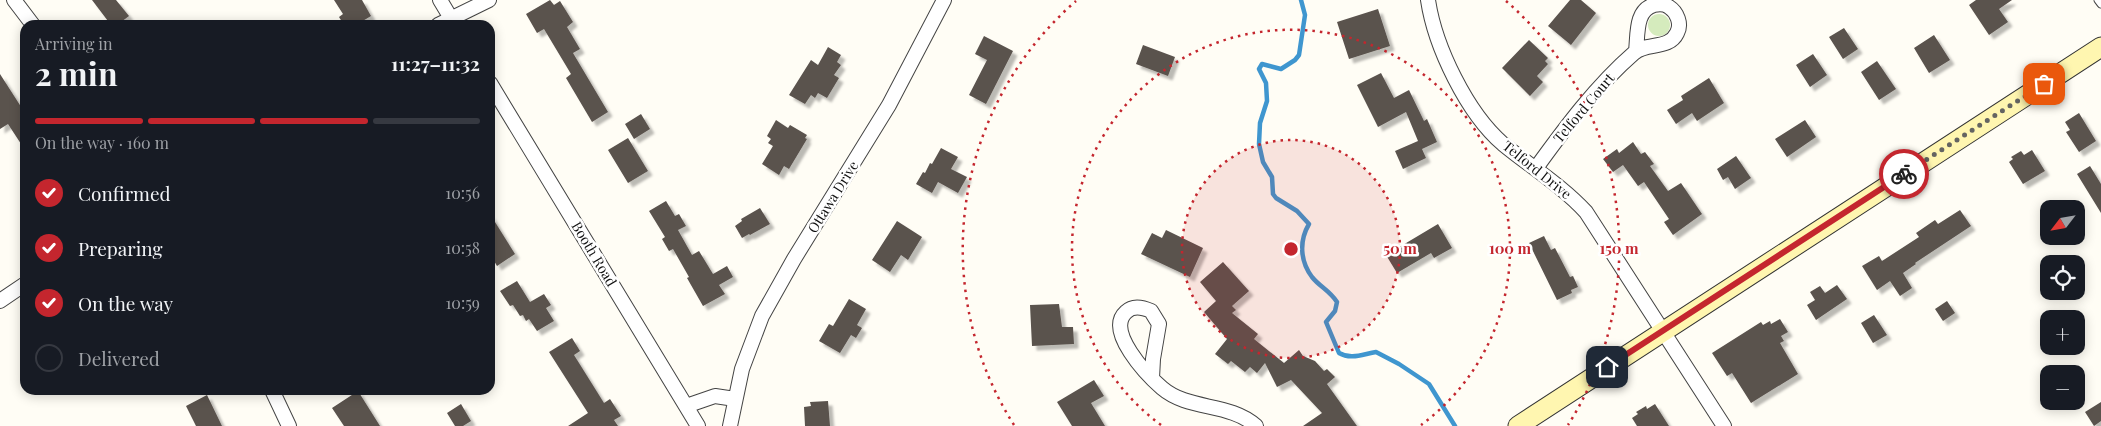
<!DOCTYPE html>
<meta charset="utf-8">
<style>
:root{--surface:#171b24;--page:#20242c;--text:#f1f3f6;--muted:#9ea1a6;--line:#363941;--accent:#c4262e}
body{margin:0;font-family:"Playfair Display",serif;background:var(--page);color:var(--text);height:100vh;display:flex;flex-direction:column;font-size:19px;white-space:nowrap}
*{box-sizing:border-box;margin:0}
p{font-size:16px;color:var(--muted)}
.icon{flex:none;width:28px;height:28px;fill:none;stroke:currentColor;stroke-width:2;stroke-linecap:round;stroke-linejoin:round}
.map{position:relative;flex:1;overflow:hidden}
.sheet{position:absolute;left:20px;top:20px;width:475px;height:375px;display:flex;flex-direction:column;background:var(--surface);border-radius:15px;box-shadow:0 2px 12px #0003}
.sheet>*{flex:none}
.needle{width:32px;rotate:239deg}
.buttons{position:absolute;left:2040px;top:200px;display:grid;gap:10px}
.buttons a{display:grid;place-items:center;width:45px;height:45px;border-radius:10px;background:var(--surface);box-shadow:0 2px 12px #0003;font-size:25px}
.pin{position:absolute;display:grid;place-items:center;width:42px;height:42px;color:#fff;margin:-21px;border-radius:10px;box-shadow:0 2px 8px #0006}
.courier{position:absolute;display:grid;place-items:center;width:50px;height:50px;margin:-25px;border:4px solid #c4262e;border-radius:50%;background:#fff;color:#222;box-shadow:0 1px 6px #0007}
.headline em{font-style:normal;font-weight:700}
.headline div{display:flex;flex-direction:column-reverse}
.headline{display:flex;align-items:center;justify-content:space-between;height:85px;padding:0 15px}
h1{font-size:32px;font-weight:700;line-height:38px}
.bar{display:grid;grid-template-columns:repeat(4,1fr);gap:8px 5px;align-content:center;height:60px;padding:0 15px}
.bar i{height:6px;border-radius:4px;background:var(--line)}
.bar .selected{background:var(--accent)}
.bar p{grid-column:span 4}
ol{padding:0 15px;list-style:none}
li{display:flex;align-items:center;gap:15px;height:55px}
li p{margin-inline-start:auto}
li .icon{padding:5px;border-radius:50%;background:var(--accent);color:#fff;stroke-width:4}
li:last-child{color:var(--muted)}
li i{width:28px;height:28px;border:2px solid var(--line);border-radius:50%}
.map>svg:first-child{display:block}
.green{fill:#d5ebbd}
.lines{fill:none;stroke-linecap:round;stroke-linejoin:round}
.stream{stroke:#3f96cf;stroke-width:4.5}
.building{fill:#5a524d;filter:url(#shadow)}
.lane-casing{stroke:#444;stroke-width:9}
.street-casing{stroke:#444;stroke-width:16}
.secondary-casing{stroke:#333;stroke-width:21}
.lane{stroke:#fff;stroke-width:7}
.street{stroke:#fff;stroke-width:14}
.secondary{stroke:#fff6b0;stroke-width:19}
.done{stroke:#646461;stroke-width:5;stroke-dasharray:0 9}
.route{stroke:#c4262e;stroke-width:6}
.ring{fill:none;stroke:#c4262e;stroke-width:2.5;stroke-dasharray:2.5 5}
.labels{text-anchor:middle;stroke-width:5;stroke-linejoin:round;paint-order:stroke}
.street-label{font-size:14px;fill:#111;stroke:#fff}
.centre{fill:#c4262e;stroke:#fff;stroke-width:2.5}
.ring-label{font-size:15px;text-anchor:middle;font-weight:bold;fill:#c4262e;stroke:#fff;stroke-width:5;stroke-linejoin:round;paint-order:stroke}
</style>
<div class="map">
<svg width="2101" height="426" viewBox="0 0 2101 426">
<defs>
<filter id="shadow"><feDropShadow dx="4.5" dy="4.5" stdDeviation="1" flood-color="#0004"/></filter>
</defs>
<rect width="100%" height="100%" fill="#fffdf5"/>
<path class="green" d="M1648 25a11 11 0 1 1 22 0a11 11 0 1 1-22 0Z"/>
<g class="lines">
<path class="stream" d="M1301,0l4,15 -6,40 -4,5 -14,9 -19,-5 -3,5 7,14 1,18 -7,22 -1,21 4,18 9,15 1,17 3,4 21,13 12,13c-10,17 -9,37 3,53 8,10 17,13 25,25l-2,9 -9,11 13,31c12,7 24,1 37,-1l23,12 30,20 26,42"/>
</g>
<path class="building" d="M92,0h24l13,16 -12,9h-6z
M334,0h28l9,16 -15,9h-12l-5,-8 4,-3z
M550,0l4,5 6,-4 13,21 -6,5 13,22 -7,4 35,59 -16,10 -26,-44 5,-4 -27,-45 -7,4 -11,-19z
M1570,0h11l15,13 -25,32 -23,-19z
M1976,0h36l-13,9 9,13 -19,13 -20,-30z
M1378,9l12,37 -41,13 -12,-37z
M1844,28l14,21 -15,10 -14,-22z
M1934,35l16,25 -21,13 -15,-25z
M984,36l29,15 -27,53 -17,-9 18,-35 -12,-6z
M1529,40l19,18 -3,3 3,3 -11,12 6,6 -13,14 -28,-28z
M1143,45l32,12 -7,19 -32,-12z
M828,47l13,8 -4,7 4,3 -7,10 5,3 -12,20 -9,-5 -3,5 -4,-3 -6,9 -16,-9 22,-35 7,5z
M1813,54l14,21 -17,12 -14,-22z
M1877,61l19,28 -17,11 -18,-28z
M1381,73l13,25 15,-8 15,31 3,-2 10,23 -15,7 4,9 -23,11 -8,-18 23,-10 -12,-29 -28,15 -21,-42z
M0,74l25,39v37l-17,-26 -8,5z
M1709,78l15,25 -27,18 -5,-8 -16,11 -9,-14 16,-10 -2,-4z
M2079,113l17,28 -17,11 -13,-20 4,-2 -5,-8z
M641,114l9,15 -16,10 -9,-15z
M776,120l12,8 2,-3 17,10 -2,3 2,1 -18,30 -5,-3 -5,9 -17,-11 11,-18 -5,-3 3,-4 -4,-3z
M1805,120l11,17 -29,20 -12,-18z
M628,138l20,33 -20,12 -20,-33z
M1633,142l8,12 4,-2 9,12 -4,2 18,25 13,-8 21,31 -29,21 -9,-13 5,-3 -25,-37 -6,4 -15,-21 -10,7 -10,-13 14,-10 2,4z
M941,148l17,9 -7,12 16,8 -9,16 -20,-11 -6,11 -16,-9 7,-12 2,1 5,-10 2,1z
M2032,150l13,21 -22,13 -14,-22 4,-3 -2,-2 10,-6 3,4z
M1736,156l15,22 -16,11 -7,-12 -5,3 -6,-11z
M2090,166l11,18v29l-24,-39z
M666,201l9,15 4,-2 7,12 -8,4 14,25 7,-4 14,23 14,-8 6,11 -14,8 6,9 -22,12 -16,-28 2,-1 -16,-28 -4,2 -7,-12 3,-2 -16,-26z
M760,208l10,16 -20,11 -1,-1 -7,4 -7,-12 7,-5 -1,-2z
M1960,210l11,16 -56,37 1,1 -13,9 9,15 -12,8 -10,-15 -13,9 -15,-24 17,-10 3,5 37,-24 -3,-4 19,-13 3,4z
M490,214l25,40 -18,12 -7,-12z
M897,221l25,16 -14,23 -7,-5 -11,17 -18,-12z
M1438,224l14,24 -18,10 -3,-5 -34,20 -11,-18z
M1166,230l37,18 -13,29 -49,-23 11,-21 10,5z
M1544,236l7,14 4,-2 15,29 3,-1 5,11 -7,3 1,3 -15,7 -28,-57z
M1223,262l26,29 -17,15 4,4 -4,3 26,21 -4,5 30,24 15,-13 4,6 12,5 9,10 3,-2 8,8 -8,7 30,42h-54l19,-13 -31,-33 -14,7 -12,-24 -8,10 -7,-6 -5,5 -14,-11 -3,3 -13,-10 12,-15 -23,-27 12,-11 -16,-19z
M517,281l13,21 14,-8 7,11 -5,3 8,13 -17,10 -8,-12 -3,2 -3,-6 -3,1 -7,-11 -3,1 -10,-15z
M1837,285l10,14 -31,21 -9,-15 8,-5 -5,-8 10,-6 5,7z
M849,299l17,10 -9,16 5,3 -6,10 -5,-3 -11,18 -21,-12 10,-17 4,2z
M1947,301l8,12 -12,8 -8,-12z
M1059,304l3,23h11l1,17 -42,2 -2,-41z
M1874,315l13,20 -14,8 -12,-20z
M1780,319l8,13 -7,4 3,5 -4,2 18,31 -47,29 -19,-30 -5,3 -15,-23 49,-31 2,3 7,-4 1,3z
M572,338l8,13 -6,4 30,48 6,-4 11,17 -7,4 4,6h-50l20,-13 -39,-61z
M1094,380l10,16 -13,7 14,23h-33l-15,-24z
M358,391l22,35h-36l-12,-18z
M207,395l15,31h-26l-10,-20z
M828,401l2,25h-25l-1,-19 7,-1 -1,-4z
M2101,402v19l-7,5 -9,-14z
M461,404l10,17 -8,5h-8l-8,-13z
M1655,404l14,22h-32l-5,-8 6,-4 -2,-2 10,-6 1,3z"/>
<g class="lines">
<defs>
<path id="lane" d="M2098,0l3,4"/>
<path id="street" d="M14,0l19,25
M440,0l15,25
M1428,0c7,47 39,113 75,144 28,23 58,41 83,68l138,214
M438,25l51,-25
M490,83l208,343
M1536,168c29,-40 60,-82 98,-115 12,-11 35,-3 43,-20 5,-9 0,-21 -8,-26 -4,-3 -10,-3 -15,-2 -19,5 -16,30 -18,46
M0,301l25,-17
M1152,378l1,-19 6,-35 -8,-13c-9,-4 -18,-6 -25,1 -21,19 21,63 36,76 27,23 67,14 94,38
M272,390l17,36
M686,406l29,-10 20,3
M730,426l12,-57 20,-53 32,-57 95,-154 55,-105"/>
<path id="secondary" d="M1518,426l583,-379"/>
</defs>
<use href="#lane" class="lane-casing"/>
<use href="#street" class="street-casing"/>
<use href="#secondary" class="secondary-casing"/>
<use href="#lane" class="lane"/>
<use href="#street" class="street"/>
<use href="#secondary" class="secondary"/>
</g>
<g class="lines">
<path class="done" d="M1904,174l140,-90"/>
<path class="route" d="M1607,367l297,-193"/>
</g>
<circle cx="1291" cy="249" r="109" fill="#c4262e" fill-opacity=".12"/>
<g class="ring">
<circle cx="1291" cy="249" r="109"/>
<path d="M1161 425A219 219 0 1 1 1421 425"/>
<path d="M1014 425A328 328 0 0 1 1076 1M1506 1A328 328 0 0 1 1568 425"/>
</g>
<g class="labels">
<g class="street-label">
<text transform="translate(1584 108) rotate(-50)" y="5">Telford Court</text>
<text transform="translate(1537 170) rotate(39)" y="5">Telford Drive</text>
<text transform="translate(833 197) rotate(-58)" y="5">Ottawa Drive</text>
<text transform="translate(594 254) rotate(59)" y="5">Booth Road</text>
</g>
</g>
<circle cx="1291" cy="249" r="8" class="centre"/>
<g class="ring-label">
<text x="1400" y="254">50 m</text>
<text x="1510" y="254">100 m</text>
<text x="1619" y="254">150 m</text>
</g>
</svg>
<div class="buttons">
<a><svg class="needle" viewBox="-14 -14 28 28"><path d="M0-13l5 13h-10z" fill="#e53935"/><path d="M0 13l5-13h-10z" fill="#9ea1a6"/></svg></a>
<a><svg class="icon" aria-label="locate" viewBox="0 0 24 24"><circle cx="12" cy="12" r="6"/><path d="M12 2v4M12 18v4M2 12h4M18 12h4"/></svg></a>
<a>+</a>
<a>−</a>
</div>
<div class="pin" style="left:2044px;top:84px;background:#ea580c"><svg class="icon" aria-label="bag" viewBox="0 0 24 24"><path d="M5 8h14l-1 12H6zM9 8a3 3 0 0 1 6 0"/></svg></div>
<div class="pin" style="left:1607px;top:367px;background:#1f2937"><svg class="icon" aria-label="home" viewBox="0 0 24 24"><path d="M3 11l9-7 9 7M6 9v11h12V9"/></svg></div>
<div class="courier" style="left:1904px;top:174px"><svg class="icon" aria-label="bike" viewBox="0 0 24 24"><circle cx="6" cy="16" r="4"/><circle cx="18" cy="16" r="4"/><path d="M6 16l4-8h5l3 8M10 8l3 8H6M13 5h3"/></svg></div>
<section class="sheet">
<div class="headline"><div><h1>2 min</h1><p>Arriving in</p></div><em>11:27–11:32</em></div>
<div class="bar"><i class="selected"></i><i class="selected"></i><i class="selected"></i><i></i><p>On the way · 160 m</p></div>
<ol>
<li><svg class="icon" aria-label="check" viewBox="0 0 24 24"><path d="M5 12l5 5 9-10"/></svg>Confirmed<p>10:56</p></li>
<li><svg class="icon" aria-label="check" viewBox="0 0 24 24"><path d="M5 12l5 5 9-10"/></svg>Preparing<p>10:58</p></li>
<li><svg class="icon" aria-label="check" viewBox="0 0 24 24"><path d="M5 12l5 5 9-10"/></svg>On the way<p>10:59</p></li>
<li><i></i>Delivered</li>
</ol>
</section>
</div>
